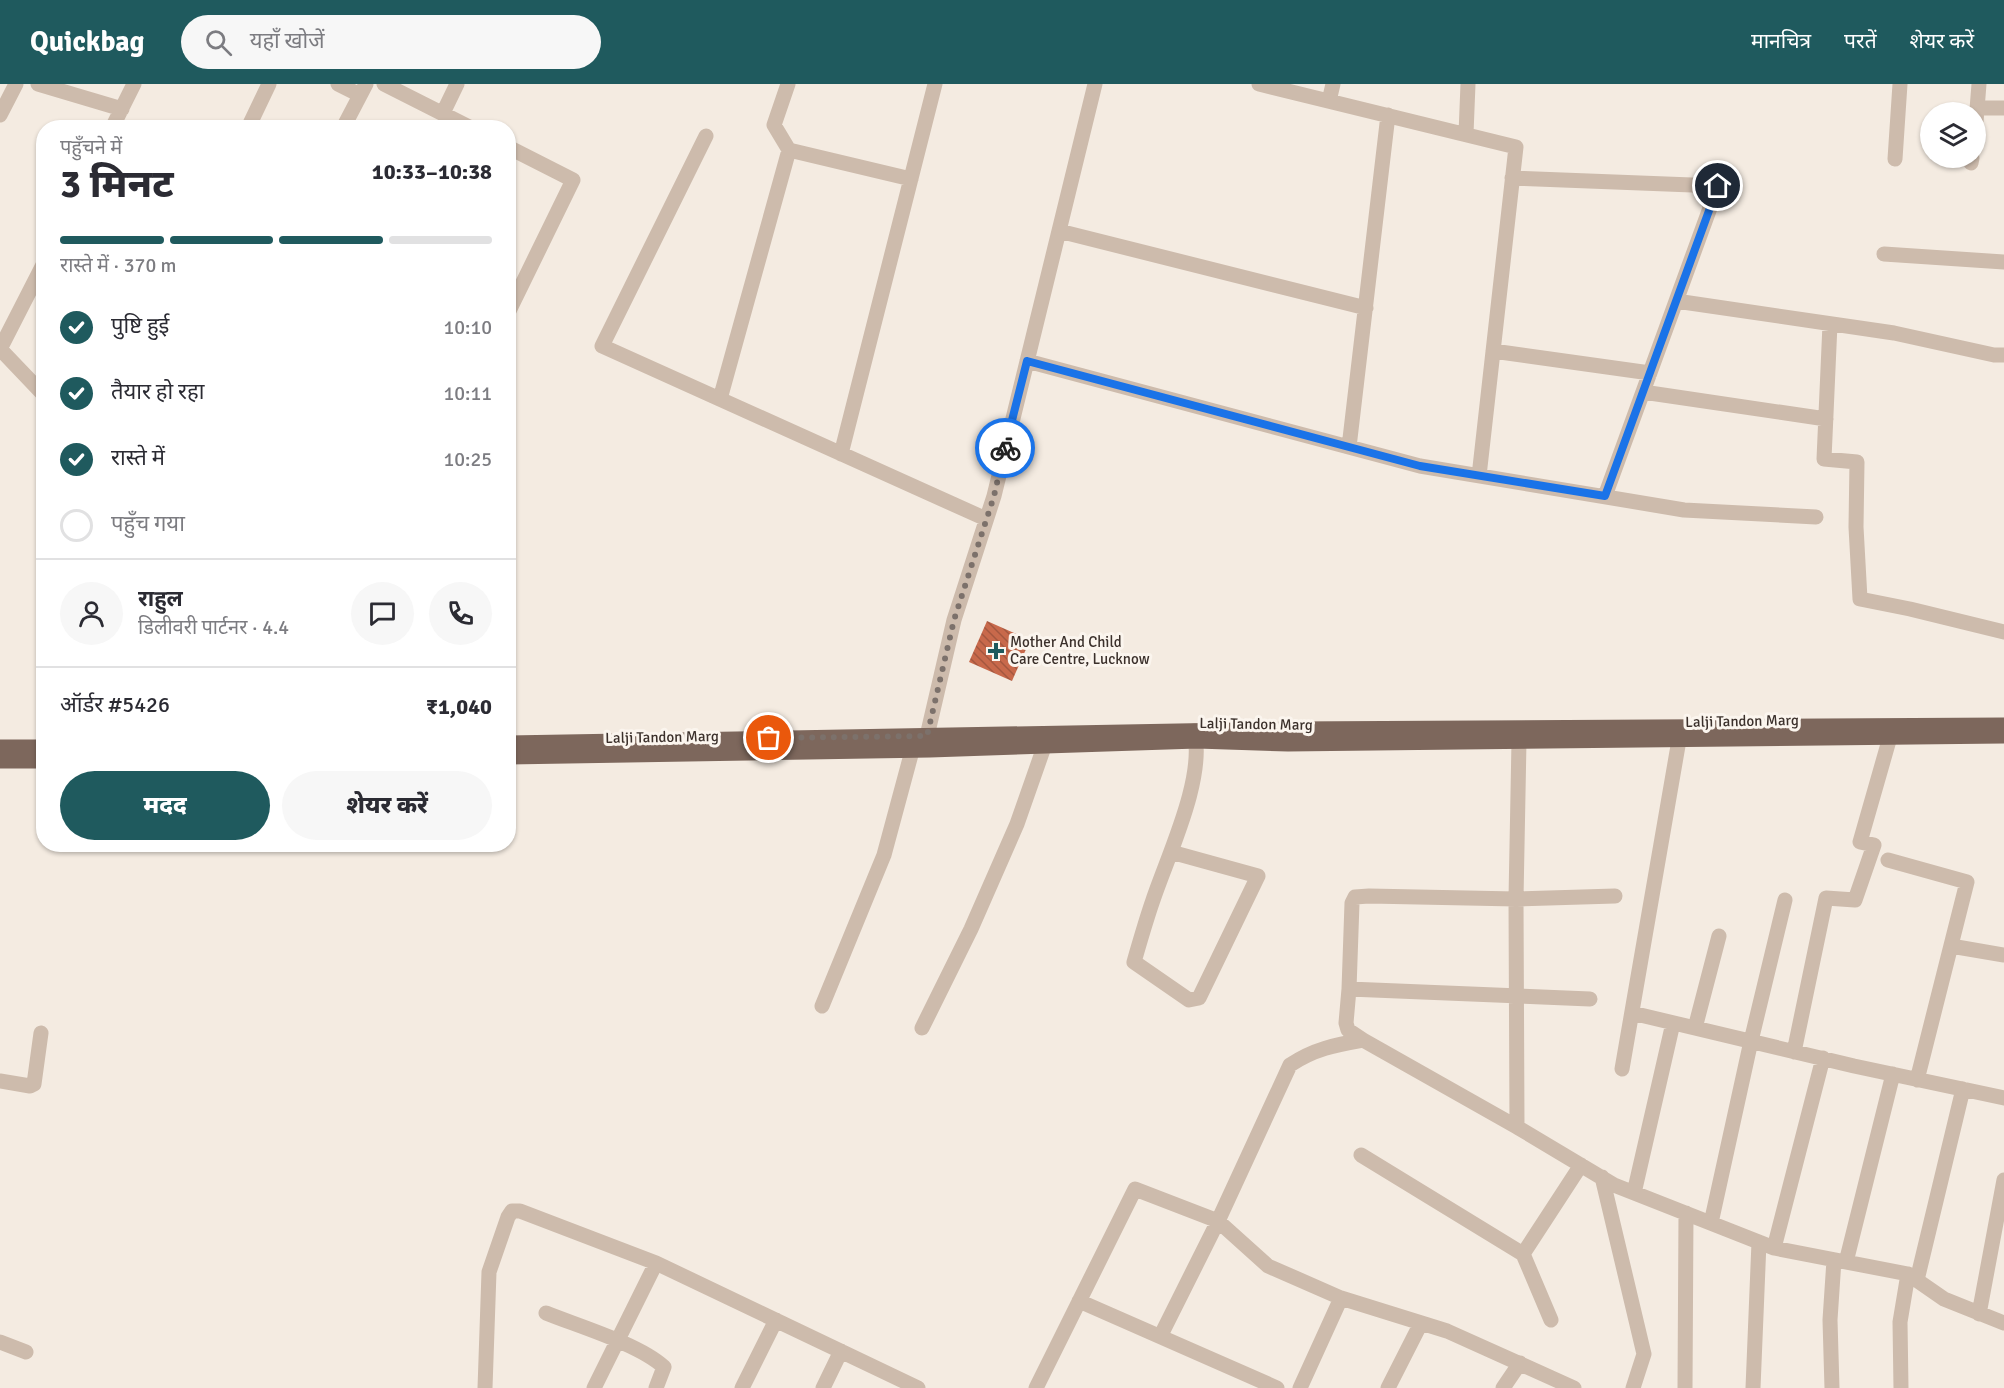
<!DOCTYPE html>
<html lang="hi">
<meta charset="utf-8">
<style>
:root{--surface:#fff;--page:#f7f7f7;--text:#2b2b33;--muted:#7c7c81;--line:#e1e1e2;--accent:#1f5a5e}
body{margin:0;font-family:Signika,"Noto Sans Devanagari",sans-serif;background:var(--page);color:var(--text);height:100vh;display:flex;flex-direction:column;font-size:22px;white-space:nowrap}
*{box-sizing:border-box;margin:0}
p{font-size:20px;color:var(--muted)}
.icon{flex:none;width:33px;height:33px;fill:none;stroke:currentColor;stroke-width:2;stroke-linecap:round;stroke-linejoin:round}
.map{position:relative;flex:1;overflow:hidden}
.panel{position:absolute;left:36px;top:36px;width:480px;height:732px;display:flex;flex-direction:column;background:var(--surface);border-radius:24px;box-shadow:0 2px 4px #0004}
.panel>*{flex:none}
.buttons{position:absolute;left:1920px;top:18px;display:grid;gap:12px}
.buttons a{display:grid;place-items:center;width:66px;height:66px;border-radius:50%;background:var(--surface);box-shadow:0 2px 4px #0004;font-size:30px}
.pin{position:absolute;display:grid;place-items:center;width:51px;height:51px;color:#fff;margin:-26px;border:3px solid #fff;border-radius:50%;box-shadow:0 2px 6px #0007}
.courier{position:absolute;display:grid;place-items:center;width:60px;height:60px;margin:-30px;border:4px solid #1a73e8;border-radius:50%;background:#fff;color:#222;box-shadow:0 2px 8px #0007}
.headline em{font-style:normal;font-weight:800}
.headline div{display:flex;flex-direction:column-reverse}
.headline{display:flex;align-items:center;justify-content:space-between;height:102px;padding:0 24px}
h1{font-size:39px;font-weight:800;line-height:45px}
.bar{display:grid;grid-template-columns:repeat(4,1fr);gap:9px 6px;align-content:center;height:72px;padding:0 24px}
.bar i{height:8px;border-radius:4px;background:var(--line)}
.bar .current{background:var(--accent)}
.bar p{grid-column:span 4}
.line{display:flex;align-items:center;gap:15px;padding:0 24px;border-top:2px solid var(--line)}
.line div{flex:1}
.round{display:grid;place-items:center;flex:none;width:63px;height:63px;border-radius:32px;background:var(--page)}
ol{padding:0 24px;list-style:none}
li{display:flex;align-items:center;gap:18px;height:66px}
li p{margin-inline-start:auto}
li .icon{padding:6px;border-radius:50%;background:var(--accent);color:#fff;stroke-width:4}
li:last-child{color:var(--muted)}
li i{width:33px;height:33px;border:3px solid var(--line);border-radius:50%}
.cta{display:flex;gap:12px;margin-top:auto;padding:12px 24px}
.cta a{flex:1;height:69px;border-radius:36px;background:var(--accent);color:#fff;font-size:24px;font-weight:800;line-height:69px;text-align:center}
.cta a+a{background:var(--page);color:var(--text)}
header{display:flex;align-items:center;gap:36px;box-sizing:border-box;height:84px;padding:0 30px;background:var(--accent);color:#fff}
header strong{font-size:28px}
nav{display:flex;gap:33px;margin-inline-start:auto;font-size:21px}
.search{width:420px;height:54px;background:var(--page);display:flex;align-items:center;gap:15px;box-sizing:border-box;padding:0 21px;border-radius:33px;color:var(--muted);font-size:22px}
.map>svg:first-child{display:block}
.building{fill:url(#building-back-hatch)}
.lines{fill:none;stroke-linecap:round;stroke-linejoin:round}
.minor{stroke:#cdbbac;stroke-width:15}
.major{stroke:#7d675c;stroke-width:15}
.done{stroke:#7c716b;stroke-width:6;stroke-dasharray:0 10.8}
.route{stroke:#1a73e8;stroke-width:8}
.poi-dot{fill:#1f5a5e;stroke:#fbf5ee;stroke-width:2}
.labels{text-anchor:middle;stroke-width:6;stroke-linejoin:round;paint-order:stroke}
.poi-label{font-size:15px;fill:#3b302b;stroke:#fbf5ee;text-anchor:start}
.street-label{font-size:15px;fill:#3b302b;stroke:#fbf5ee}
</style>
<header>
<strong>Quickbag</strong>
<div class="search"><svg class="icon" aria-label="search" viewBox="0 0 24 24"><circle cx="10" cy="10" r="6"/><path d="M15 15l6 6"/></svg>यहाँ खोजें</div>
<nav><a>मानचित्र</a><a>परतें</a><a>शेयर करें</a></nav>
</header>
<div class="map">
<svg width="2004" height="1304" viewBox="0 0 2004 1304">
<defs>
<pattern id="building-back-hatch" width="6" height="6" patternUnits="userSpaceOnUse" patternTransform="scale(1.5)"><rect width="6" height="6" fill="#c8694b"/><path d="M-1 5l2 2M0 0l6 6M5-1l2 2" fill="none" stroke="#a4573f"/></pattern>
</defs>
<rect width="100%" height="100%" fill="#f4ebe1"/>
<path class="building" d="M987,537l43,19 -18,41 -43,-19z"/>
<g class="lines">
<path class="minor" d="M38,0l84,25
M338,0l22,11
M384,0l87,44
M788,0l-14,41 15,25 122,29
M1259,0l257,63 -37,329
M1329,17l4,-17
M1977,24h27
M443,29l14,-29
M0,31l16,-31
M1976,38l3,-38
M112,44l22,-44
M248,44l21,-44
M343,44l23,-44
M1466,50l2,-50
M706,52l-104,210 384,173
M508,63l65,33 -65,133
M1895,75l5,-75
M1971,79l1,-5
M1512,94l206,8 -113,310
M1059,147l307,77
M1884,170l120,8
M1676,217l218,32 100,22h10
M1830,240l-6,135 33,3 -1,65 4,72 50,10 94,23
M0,265l44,-86
M0,265l44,46
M1493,267l157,22
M1027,277l393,105 264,44 132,7
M1643,308l183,27
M720,315l69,-249
M1349,363l39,-332
M841,370l94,-370
M929,662l-2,-10 27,-116 40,-124 101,-412
M1171,768l87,24 -59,122 -10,2 -55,-38c6,-21 12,-42 19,-62 15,-45 53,-123 41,-169
M1888,776l79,22 -50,198
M1615,812l-99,3 -147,-3 -14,1 -3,6 -3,86 -3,34 2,7 15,10 154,87 97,58 160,63 134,26 36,25 60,24
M1951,862l53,9
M1349,905l241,10
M822,922l62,-151 28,-104
M1632,929l222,53 150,32
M922,944l49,-99 46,-105 27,-77
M1695,944l24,-92
M1794,968l32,-154 29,2 19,-55 -14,-3 30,-105
M1622,985l57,-329
M0,997l30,5 4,-2 7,-51
M1517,1043l-1,-228 3,-158
M1361,1071l162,99
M1602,1093l42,177 -11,34
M1634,1109l39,-170
M1711,1139l40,-182 34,-141
M1774,1164l49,-190
M1846,1178l47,-188
M1917,1196l46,-191
M1079,1217l198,87
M546,1229c32,13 93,31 118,54l-8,21
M1979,1230l25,-134
M1551,1236l-28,-66 58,-89
M1161,1251l57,-114 72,-156c24,-16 45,-20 73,-25
M0,1258l26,10
M485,1304l4,-116 19,-55 4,-6h8l136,52 262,125
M594,1304l62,-125
M742,1304l34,-68
M823,1304l18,-37
M1036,1304l99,-199 83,32 50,45 73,32 106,33 127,57
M1300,1304l41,-90
M1388,1304l33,-65
M1503,1304l17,-25
M1685,1304l1,-175
M1753,1304l6,-146
M1832,1304l-2,-68 4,-60
M1901,1304l-1,-66 8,-48"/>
<path class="major" d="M508,659l781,-14 715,-4
M0,663h44
M508,673l422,-7 267,-9 91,3 716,-8
M0,677h44"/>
</g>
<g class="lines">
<path class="done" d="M769,654l158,-2 27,-116 40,-124 11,-48"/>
<path class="route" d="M1005,364l22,-87 393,105 185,30 113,-310"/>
</g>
<path class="poi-dot" d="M993 558h6v6h6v6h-6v6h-6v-6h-6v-6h6z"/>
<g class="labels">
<g class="poi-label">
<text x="1010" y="563">Mother And Child<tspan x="1010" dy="17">Care Centre, Lucknow</tspan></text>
</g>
<g class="street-label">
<text transform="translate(1742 637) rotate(-1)" y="5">Lalji Tandon Marg</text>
<text transform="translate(1256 640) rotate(1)" y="5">Lalji Tandon Marg</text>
<text transform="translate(662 653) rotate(-1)" y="5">Lalji Tandon Marg</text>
</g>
</g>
</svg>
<div class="buttons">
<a><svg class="icon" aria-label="layers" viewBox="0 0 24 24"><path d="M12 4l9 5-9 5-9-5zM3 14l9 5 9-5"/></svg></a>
</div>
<div class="pin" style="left:769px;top:654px;background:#ea580c"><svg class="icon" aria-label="bag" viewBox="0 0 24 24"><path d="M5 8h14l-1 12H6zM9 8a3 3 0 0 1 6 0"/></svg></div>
<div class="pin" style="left:1718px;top:102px;background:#1f2937"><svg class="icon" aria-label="home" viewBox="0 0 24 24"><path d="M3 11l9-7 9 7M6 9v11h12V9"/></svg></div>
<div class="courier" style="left:1005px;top:364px"><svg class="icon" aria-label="bike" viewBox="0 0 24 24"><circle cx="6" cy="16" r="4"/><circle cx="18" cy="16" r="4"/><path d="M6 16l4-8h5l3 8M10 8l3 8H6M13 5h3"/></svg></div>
<section class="panel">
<div class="headline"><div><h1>3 मिनट</h1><p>पहुँचने में</p></div><em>10:33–10:38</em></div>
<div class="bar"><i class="current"></i><i class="current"></i><i class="current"></i><i></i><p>रास्ते में · 370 m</p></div>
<ol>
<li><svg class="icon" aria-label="check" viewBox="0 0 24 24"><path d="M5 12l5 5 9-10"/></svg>पुष्टि हुई<p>10:10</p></li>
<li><svg class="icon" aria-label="check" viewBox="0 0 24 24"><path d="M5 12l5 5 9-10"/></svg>तैयार हो रहा<p>10:11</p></li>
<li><svg class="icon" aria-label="check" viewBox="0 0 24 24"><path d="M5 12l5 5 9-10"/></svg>रास्ते में<p>10:25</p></li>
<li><i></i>पहुँच गया</li>
</ol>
<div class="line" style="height:108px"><a class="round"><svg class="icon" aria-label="person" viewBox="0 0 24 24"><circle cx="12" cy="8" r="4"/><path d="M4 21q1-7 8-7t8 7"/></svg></a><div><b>राहुल</b><p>डिलीवरी पार्टनर · 4.4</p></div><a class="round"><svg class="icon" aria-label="chat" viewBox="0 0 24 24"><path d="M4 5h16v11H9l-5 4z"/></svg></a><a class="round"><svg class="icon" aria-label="phone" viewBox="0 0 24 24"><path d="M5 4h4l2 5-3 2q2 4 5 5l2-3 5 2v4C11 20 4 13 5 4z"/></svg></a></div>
<div class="line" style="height:78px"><div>ऑर्डर #5426</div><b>₹1,040</b></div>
<div class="cta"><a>मदद</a><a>शेयर करें</a></div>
</section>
</div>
